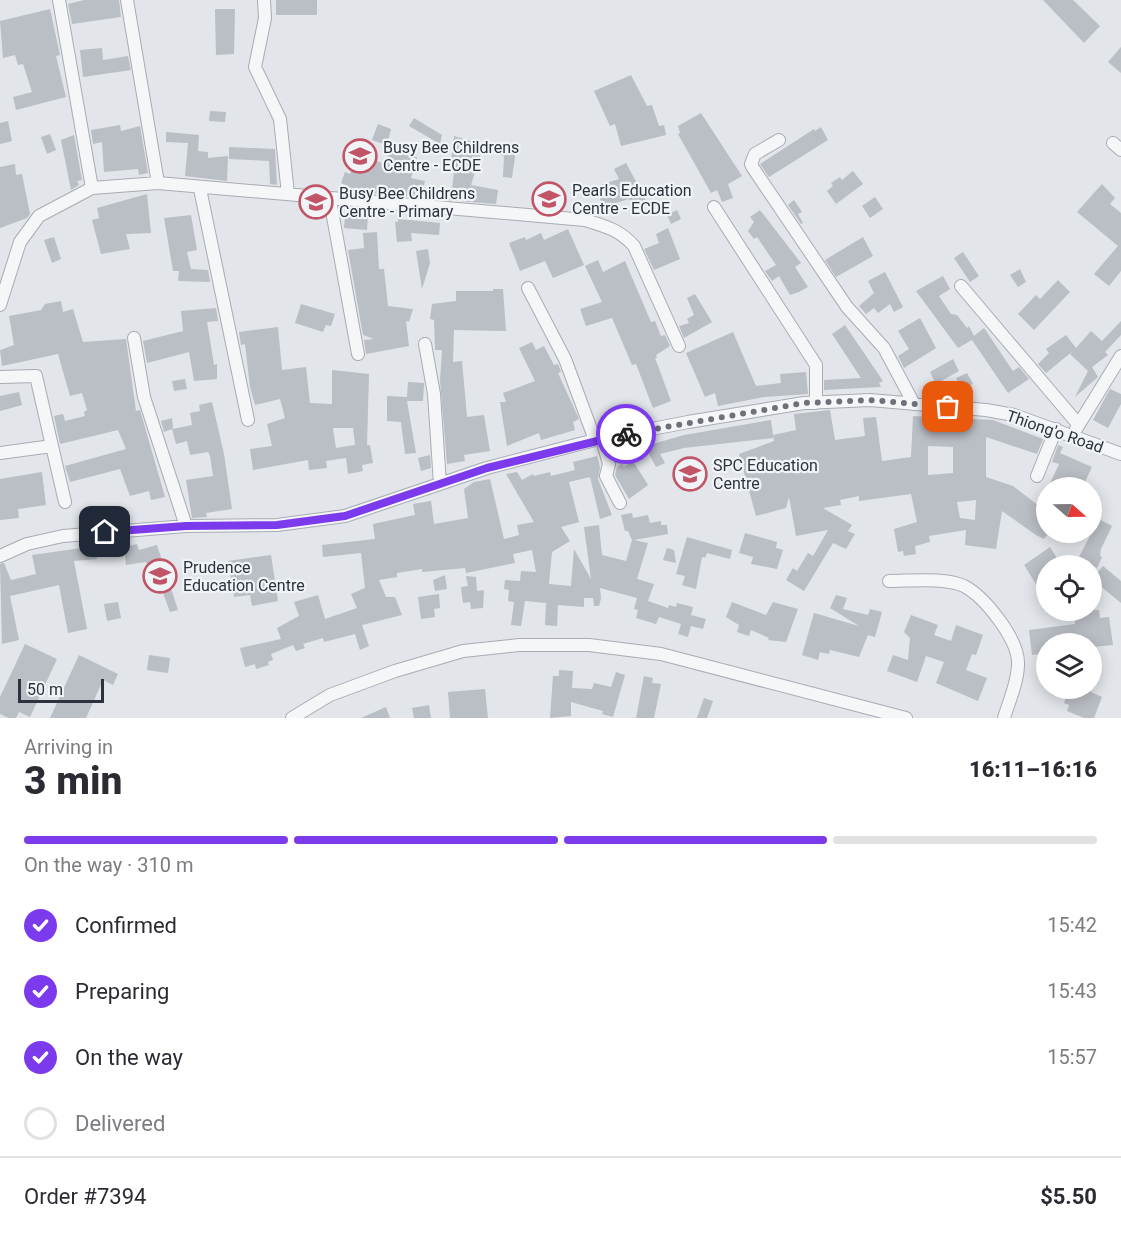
<!DOCTYPE html>
<meta charset="utf-8">
<style>
:root{--surface:#fff;--page:#f7f7f7;--text:#2b2b33;--muted:#7c7c81;--line:#e1e1e2;--accent:#7c3aed}
body{margin:0;font-family:Roboto,sans-serif;background:var(--page);color:var(--text);height:100vh;display:flex;flex-direction:column;font-size:22px;white-space:nowrap}
*{box-sizing:border-box;margin:0}
p{font-size:20px;color:var(--muted)}
.icon{flex:none;width:33px;height:33px;fill:none;stroke:currentColor;stroke-width:2;stroke-linecap:round;stroke-linejoin:round}
.map{position:relative;height:718px;overflow:hidden}
.drawer{display:flex;flex-direction:column;background:var(--surface);flex:1}
.drawer>*{flex:none}
.needle{width:39px;rotate:110deg}
.tools{position:absolute;left:1036px;top:477px;display:grid;gap:12px}
.tools a{display:grid;place-items:center;width:66px;height:66px;border-radius:50%;background:var(--surface);box-shadow:0 3px 15px #0003;font-size:30px}
.scale{position:absolute;left:18px;bottom:15px;width:86px;box-sizing:border-box;padding-left:6px;border:3px solid #2c333f;border-top:0;font-size:16px;line-height:21px;white-space:nowrap;color:#2c333f;-webkit-text-stroke:4px #f1f4f6;paint-order:stroke}
.pin{position:absolute;display:grid;place-items:center;width:51px;height:51px;color:#fff;margin:-26px;border-radius:12px;box-shadow:0 3px 9px #0006}
.courier{position:absolute;display:grid;place-items:center;width:60px;height:60px;margin:-30px;border:4px solid #7c3aed;border-radius:50%;background:#fff;color:#222;box-shadow:0 2px 8px #0007}
.summary em{font-style:normal;font-weight:800}
.summary div{display:flex;flex-direction:column-reverse}
.summary{display:flex;align-items:center;justify-content:space-between;height:102px;padding:0 24px}
h1{font-size:39px;font-weight:800;line-height:45px}
.bar{display:grid;grid-template-columns:repeat(4,1fr);gap:9px 6px;align-content:center;height:72px;padding:0 24px}
.bar i{height:8px;border-radius:4px;background:var(--line)}
.bar .selected{background:var(--accent)}
.bar p{grid-column:span 4}
.line{display:flex;align-items:center;gap:15px;padding:0 24px;border-top:2px solid var(--line)}
.line div{flex:1}
ol{padding:0 24px;list-style:none}
li{display:flex;align-items:center;gap:18px;height:66px}
li p{margin-inline-start:auto}
li .icon{padding:6px;border-radius:50%;background:var(--accent);color:#fff;stroke-width:4}
li:last-child{color:var(--muted)}
li i{width:33px;height:33px;border:3px solid var(--line);border-radius:50%}
.map>svg:first-child{display:block}
.building{fill:#babec5;fill-rule:evenodd}
.lines{fill:none;stroke-linecap:round;stroke-linejoin:round}
.street-casing{stroke:#a8acb3;stroke-width:14}
.street{stroke:#f4f6f8;stroke-width:12}
.done{stroke:#6c717a;stroke-width:6;stroke-dasharray:0 10.8}
.route{stroke:#7c3aed;stroke-width:8}
.labels{text-anchor:middle;stroke-width:4.5;stroke-linejoin:round;paint-order:stroke}
.poi-label{font-size:16px;fill:#2c333f;stroke:#f1f4f6;text-anchor:start}
.street-label{font-size:16px;fill:#2c333f;stroke:#f1f4f6}
</style>
<div class="map">
<svg width="1121" height="718" viewBox="0 0 1121 718">
<rect width="100%" height="100%" fill="#e2e5e9"/>
<path class="building" d="M84,0h35l2,17 -49,7 -4,-20z
M276,0h41v15h-41z
M1043,0h30l27,26 -16,17z
M50,9l10,46 -4,1 10,41 -50,13 -3,-13 19,-5 -9,-28 -5,1 -3,-10 -12,3 -3,-37z
M215,9h20l-1,45 -18,1z
M1121,47v26l-13,-11z
M102,48l1,12 25,-4 3,14 -48,7 -3,-27z
M631,75l16,31 5,-1 7,21 5,-1 2,10 -45,11 -6,-22 -5,2 -16,-35z
M210,111l16,1 -1,10 -16,-1z
M701,113l41,63 -14,8 5,14 -11,4 -5,-12 -6,3 -33,-59 2,-1 -2,-7z
M414,118l28,17 -2,9 -31,-18z
M8,121l4,20 -12,3v-21z
M378,124l13,5 -4,16 -15,-5z
M120,125l1,6 19,-5 8,47 -9,2 -1,-6 -34,3 -2,-30 -9,2 -2,-14z
M821,127l7,13 -59,37 -9,-13 54,-35 1,2z
M166,132l33,3 -1,16 10,1v6l20,-2 -1,25 -42,-5 3,-33 -22,-1z
M50,134l6,16 -9,4 -6,-17z
M74,135l8,45 -5,1 2,4 -8,5 -10,-50z
M454,136l27,8 35,5 -4,29 -9,-1 1,-21 -22,-7 -11,36 27,5 -2,14 -50,-4 2,-11 4,1 2,-19 -4,-1z
M229,147l46,2 2,36 -7,-1 -1,-23 -40,-2z
M390,149l27,8 -6,21 14,3 -4,16 -76,-6v-6l-4,-2 4,-11 5,2 2,-6 4,2 7,-15 23,10z
M626,163l20,37 -12,7 -5,-8 -27,8 -5,-21 22,-7 -5,-10z
M15,164l1,11 6,-1 8,40 -3,4 -27,10v-61z
M853,171l10,13 -27,20 -9,-13 6,-5 -2,-3 9,-6 2,3z
M1102,184l13,14 -5,6 11,9v58l-12,15 -15,-12 24,-28 -41,-34z
M563,191v14h-15l-1,-13z
M147,194l4,39 -25,1 4,15 -29,5 -9,-34 7,-2 -2,-10z
M875,197l8,12 -13,9 -8,-12z
M794,200l8,12 -4,2 5,9 -2,1 -13,-19z
M677,210l4,9 -10,5 -4,-9z
M760,210l41,53 -6,4 13,20 -9,5 -9,3 -11,-19 -7,5 -7,-10 11,-6 -19,-28 -3,2 -6,-8 6,-9 -4,-5z
M345,214l23,2 -1,14 -23,-2z
M191,215l6,35 -10,2 4,17 17,1 2,12 -32,-1 1,-10h-6l-9,-53z
M398,219l42,4 -1,12 -28,-2 1,8 -15,1 -2,-20h3z
M668,228l12,31 -26,11 -10,-21 15,-6 -3,-9z
M568,229l16,36 -31,13 -8,-17 -25,10 -11,-28 16,-6 1,3 15,-7 3,7z
M377,232l2,37h5l4,37 25,3 -4,13 -3,-1 3,25 -43,8 -2,-14 10,-1 -11,-4 -15,-85 16,-2 -1,-15z
M54,237l7,22 -9,4 -8,-23z
M863,237l10,19 -37,21 -11,-17z
M428,249l2,14 -8,26 -6,-38z
M963,252l16,24 -9,6 -16,-24z
M598,260l5,12 22,-11 26,61 4,-1 6,15 4,-1 5,11 -14,9 1,3h-2l16,43 -18,7 -17,-44 -4,1 -20,-47 -26,8 -6,-17 22,-7 -17,-36z
M1020,269l6,13 -8,5 -8,-12z
M885,272l18,35 -9,5 -4,-8 -12,9 -4,-5 -8,6 -7,-8 15,-13 -6,-12z
M943,276l7,13 -11,7 12,18 6,1 10,13 2,-2 5,10 10,-8 29,43 6,-4 10,12 -21,14 -36,-53 -14,8 -42,-57z
M1058,280l12,12 -36,38 -16,-16 18,-19 4,4z
M493,289h10l3,42 -52,-1 -1,32 9,-1 5,56 17,-2 6,36 -26,4 1,6 -18,3 -7,-83 2,-31h-7l-1,-30 -4,-1 2,-15 24,-3v-10h37z
M695,294l17,28 -28,16 -5,-12 10,-3 -2,-4 7,-4 -7,-17z
M61,301l2,11 10,-3 10,33 43,-3 10,72 4,-1 25,87 -14,3 -2,-9 -19,5 -10,-27 -50,13 -5,-16 61,-17 -8,-19 -58,14 -6,-28 9,-2 2,7 20,-5 -1,-4 3,-2 -5,-17 -12,3 -12,-42 -56,12 -2,-16 14,-5 -5,-29 32,-6 4,-6z
M301,304l34,10 -4,12 -5,-1 -3,7 -28,-9z
M216,308l2,13 -11,1 7,43 3,-1v15l-23,2 -5,-29 -42,11 -4,-22 40,-10 -2,-20z
M920,318l16,30 -32,20 -6,-12 11,-7 -11,-18z
M1121,321v14l-16,17 3,3 -16,12 6,10 -23,20 13,-26 -18,-17 3,-3 -27,22 -8,-9 11,-11 -3,-4 20,-14 10,13 15,-17 11,10z
M845,325l38,56 -4,2 2,4 -57,3v-10l37,-2 -29,-44z
M278,327l4,43 24,-3 4,36 22,1v-34l37,4 -2,71h3l3,18 -11,2 1,6 -15,3 -2,-16 -20,3 1,7 -18,2 -1,-10 -55,10 -3,-21 22,-3 -5,-22 18,-6 -5,-19 -25,6 -5,-18 -5,-43 -4,1 -2,-13zM333,428h20l2,17 -19,3z
M733,332l23,54 25,-3 -1,-9 26,-2 2,22 -44,3 -46,9 -3,-13 -10,4 -19,-44z
M532,342l4,8 8,-4 10,19 4,-1 3,8 -3,1 21,46 -6,3 2,8 -34,10 -2,-7 -32,13 -7,-44h6l-3,-9 32,-12 -16,-33z
M953,359l6,12 -23,13 -6,-12z
M967,373l6,11 -11,6 -6,-12z
M185,379l2,10 -13,2 -2,-10z
M408,382l16,1v2l-1,16h-16l9,52 -11,1 -4,-32 -14,-1v-25l20,1z
M1110,389l11,5v10l-13,24 -15,-8z
M19,392l3,13 -22,6v-15z
M212,402l12,52 8,55 -26,4 1,4 -15,1 -6,-38 27,-4 -3,-20 -2,-4 -18,3 -3,-14 -11,3 -4,-15 -8,3 -3,-11 11,-3 1,11 19,-4 -2,-12 10,-2 -1,-6z
M830,410l5,30 30,-4 -2,-18 13,-1 6,44 29,-4 2,-41 80,4 50,19 -6,15 -51,-17v40l27,9 26,20 8,-16v45l-3,4 -8,-4 -34,-24 -6,38 -31,-4 1,-15 -37,6 1,6 -15,4 1,8 -12,2 -1,-5 -5,1 -4,-23 23,-7 -6,-28 -52,7v-5l-19,4 1,5 -18,3 29,17 -4,6 7,3 -9,15 -13,-6 -29,48 -18,-11 7,-12 4,3 11,-18 5,3 15,-26 -32,6 -7,-39 -3,11 -30,8 -17,-62 35,-13 -1,-6v3l-89,10 -24,6 5,9 -9,4 -9,-17 -10,4 -3,-8 13,-5 2,4 35,-10 87,-15 2,15 23,-5 -2,-16zM928,446l25,1v26l-25,2zM976,500l-1,20 -15,-2 -3,-16z
M1058,445l5,2 -3,6 32,14 -10,21h-34l11,-24 -7,-2z
M430,455l1,13 -10,3 -3,-13z
M597,456l3,11 -2,12 14,36 -12,4 -10,-42 -21,5 10,40 -18,5 9,14 -18,11 -3,32 22,2 3,-37 17,30 -7,-52 15,-2 3,30 24,6 6,-21 -4,-9h-3l-4,-16 11,-2 1,5 15,-3 2,8 11,-2v4h6l1,9 -34,6 14,3 -11,36 17,5 -6,17 20,7 1,-3 7,2 1,-4 16,4 -2,8 15,4 -3,10 -12,-3 -3,11 -10,-3 3,-10 -22,-7 -3,7 -20,-6 2,-8 -4,-1 3,-11 -37,-10 1,10 -2,8h-5l-1,-8h-9v9l-26,-2 -1,21 -12,-1 1,-22 -21,-2 -4,25 -10,-1 3,-23 -6,-1 1,-11 -5,-1 1,-9 15,1 1,-10 15,1 -4,-22 -19,4 2,9 -49,10 -1,-5 -43,4v-3l-25,4v4l-18,3 7,17h9l7,18 -40,10 7,21 -9,4 -5,-16 -31,8 -1,-4 -20,6 2,4 -9,3 -3,-6 -22,9 2,6 -5,2 1,3 -13,4 -1,-5 -10,3 -5,-19 41,-9 -4,-11 22,-12 -5,-14 24,-7 7,24 32,-11 -6,-14 14,-6 -4,-35 -38,4 -1,-12 53,-6 -2,-15 42,-9 -2,-11 18,-3 3,23 34,-6 -4,-29 10,-7 16,-3 14,60 15,-4 -2,-10 17,-3 -28,-48 11,-2 5,8 11,-6 1,2 16,-4 1,4 24,-6 -2,-8z
M633,461l15,24 -19,14 -14,-24 2,-8 5,-3 2,3z
M42,472l4,33 -28,4 1,9 -19,2v-41z
M1095,517l17,9 -11,23 -1,7 2,1 -5,11 -18,-11 13,-25z
M745,533l32,9 -1,6 7,2 -6,19 -26,-5 2,-7 -14,-4z
M687,537l45,13 -2,9 -23,-6 -2,5 -3,-1 -6,32 -14,-4 3,-9 -9,-2z
M137,544l2,6 18,-5 21,65 -8,2 -10,-27 -6,2 -8,-25 -20,3 -2,-18z
M96,546l1,13 -23,2 13,68 -19,4 -9,-48 -49,11 9,44 -17,4 -2,-80 4,-1 7,17 25,-6 -4,-19z
M1050,547l12,19h-15v11l-11,7 -12,-19z
M667,548l7,2 2,13 -13,-3z
M271,555l7,46 -26,5 -2,-11 -16,2 -6,-36z
M1103,566l18,15v22l-29,-24z
M445,575l2,14 -12,2 -2,-11z
M466,576l10,1 1,14 7,-1 -1,18 -12,1 -1,-7 -7,1 -2,-16 7,-1z
M439,594l1,14 -6,1 1,8 -14,2 -3,-22z
M836,595l11,3 -4,11 25,6 2,-6 12,3 -7,25 -7,-2 -9,22 -29,-7 -1,4 -9,-2 -2,8 -16,-5 12,-42 45,13 -29,-18z
M118,602l3,16 -14,3 -3,-17z
M732,602l34,13 7,-13 25,7 -12,33 -18,-2 1,-2 -18,-8 -2,6 -12,-4 2,-7 -13,-8z
M1073,610h26l1,8 9,-1 4,28 -21,2v-3h-45v9l-15,2 -3,-25 46,-6z
M911,615l27,10 -4,10 17,6 5,-16 27,10 -7,20 -4,-1 -6,16 21,8 -9,23 -42,-18 8,-21 -18,-6 -9,26 -30,-11 6,-16 15,5 2,-22 -6,-6z
M25,644l32,15 -27,58 -11,-5 -3,6h-7l-9,-4v-17z
M79,655l39,19 -5,11 -10,-5 -17,38h-36z
M149,655l21,3 -2,15 -21,-3z
M559,670l14,1 -1,17 20,1 2,-6 17,4 5,-15 9,3 -12,42 -11,-3 1,-3 -32,-9v14l-21,2 3,-42h6z
M644,676l9,2 -1,5 9,1 -7,34h-18z
M1070,688h12l20,9 -8,21h-10l-17,-7 2,-6 -5,-2z
M485,689l3,29h-38l-2,-26z
M704,698l9,3 -6,17h-10z
M429,705l2,13h-17l-2,-10z
M386,707l4,11h-29z"/>
<g class="lines">
<defs>
<path id="street" d="M127,0l31,183
M264,0l1,18 -10,49 25,52 8,75
M779,140l-24,14 -4,10 2,4 94,139 37,41 30,56
M1113,143l8,7
M92,188l66,-5 427,37c20,6 35,10 49,26l45,100
M200,189l48,231
M330,200l28,154
M714,207l102,158v38
M961,286l117,138
M528,288l37,71 30,81
M0,305l20,-63 19,-26 53,-28 -33,-188
M134,338l10,59 42,129
M425,344l9,50 6,90
M0,377l36,-1 16,70 -52,7
M1076,429l45,-73
M602,439l7,25 -3,12 14,27
M52,446l13,56
M1037,476l19,-47
M0,556l27,-12 36,-8 123,-10 91,-1 68,-9 142,-48 108,-28 93,-18 116,-19 66,-3 116,10 28,5 107,39
M889,581c21,0 56,-4 75,5 21,11 55,54 54,78 0,18 -9,37 -14,54
M292,718l38,-23 65,-24 68,-20 56,-6h70l72,9 245,64"/>
</defs>
<use href="#street" class="street-casing"/>
<use href="#street" class="street"/>
</g>
<g class="lines">
<path class="done" d="M626,434l178,-31 66,-3 78,7"/>
<path class="route" d="M105,532l81,-6 91,-1 68,-9 142,-48 139,-34"/>
</g>
<defs>
<symbol id="school-ring" viewBox="-11 -11 22 22"><circle r="9.5" fill="#f1f4f6" stroke="#c15467" stroke-width="1.5"/><path d="M0-5L7-2L0 1L-7-2ZM-4 1L0 2.5L4 1V4Q0 6-4 4Z" fill="#c15467"/></symbol>
</defs>
<g fill-rule="evenodd">
<use href="#school-ring" x="341" y="137" width="38" height="38"/>
<use href="#school-ring" x="530" y="180" width="38" height="38"/>
<use href="#school-ring" x="297" y="183" width="38" height="38"/>
<use href="#school-ring" x="671" y="455" width="38" height="38"/>
<use href="#school-ring" x="141" y="557" width="38" height="38"/>
</g>
<g class="labels">
<g class="poi-label">
<text x="383" y="153">Busy Bee Childrens<tspan x="383" dy="18">Centre - ECDE</tspan></text>
<text x="572" y="196">Pearls Education<tspan x="572" dy="18">Centre - ECDE</tspan></text>
<text x="339" y="199">Busy Bee Childrens<tspan x="339" dy="18">Centre - Primary</tspan></text>
<text x="713" y="471">SPC Education<tspan x="713" dy="18">Centre</tspan></text>
<text x="183" y="573">Prudence<tspan x="183" dy="18">Education Centre</tspan></text>
</g>
<g class="street-label">
<text transform="translate(1055 431) rotate(19)" y="6">Thiong'o Road</text>
</g>
</g>
</svg>
<div class="tools">
<a><svg class="needle" viewBox="-14 -14 28 28"><path d="M0-13l5 13h-10z" fill="#e53935"/><path d="M0 13l5-13h-10z" fill="#7c7c81"/></svg></a>
<a><svg class="icon" aria-label="locate" viewBox="0 0 24 24"><circle cx="12" cy="12" r="6"/><path d="M12 2v4M12 18v4M2 12h4M18 12h4"/></svg></a>
<a><svg class="icon" aria-label="layers" viewBox="0 0 24 24"><path d="M12 4l9 5-9 5-9-5zM3 14l9 5 9-5"/></svg></a>
</div>
<div class="scale">50 m</div>
<div class="pin" style="left:948px;top:407px;background:#ea580c"><svg class="icon" aria-label="bag" viewBox="0 0 24 24"><path d="M5 8h14l-1 12H6zM9 8a3 3 0 0 1 6 0"/></svg></div>
<div class="pin" style="left:105px;top:532px;background:#1f2937"><svg class="icon" aria-label="home" viewBox="0 0 24 24"><path d="M3 11l9-7 9 7M6 9v11h12V9"/></svg></div>
<div class="courier" style="left:626px;top:434px"><svg class="icon" aria-label="bike" viewBox="0 0 24 24"><circle cx="6" cy="16" r="4"/><circle cx="18" cy="16" r="4"/><path d="M6 16l4-8h5l3 8M10 8l3 8H6M13 5h3"/></svg></div>
</div>
<section class="drawer">
<div class="summary"><div><h1>3 min</h1><p>Arriving in</p></div><em>16:11–16:16</em></div>
<div class="bar"><i class="selected"></i><i class="selected"></i><i class="selected"></i><i></i><p>On the way · 310 m</p></div>
<ol>
<li><svg class="icon" aria-label="check" viewBox="0 0 24 24"><path d="M5 12l5 5 9-10"/></svg>Confirmed<p>15:42</p></li>
<li><svg class="icon" aria-label="check" viewBox="0 0 24 24"><path d="M5 12l5 5 9-10"/></svg>Preparing<p>15:43</p></li>
<li><svg class="icon" aria-label="check" viewBox="0 0 24 24"><path d="M5 12l5 5 9-10"/></svg>On the way<p>15:57</p></li>
<li><i></i>Delivered</li>
</ol>
<div class="line" style="height:78px"><div>Order #7394</div><b>$5.50</b></div>
</section>
